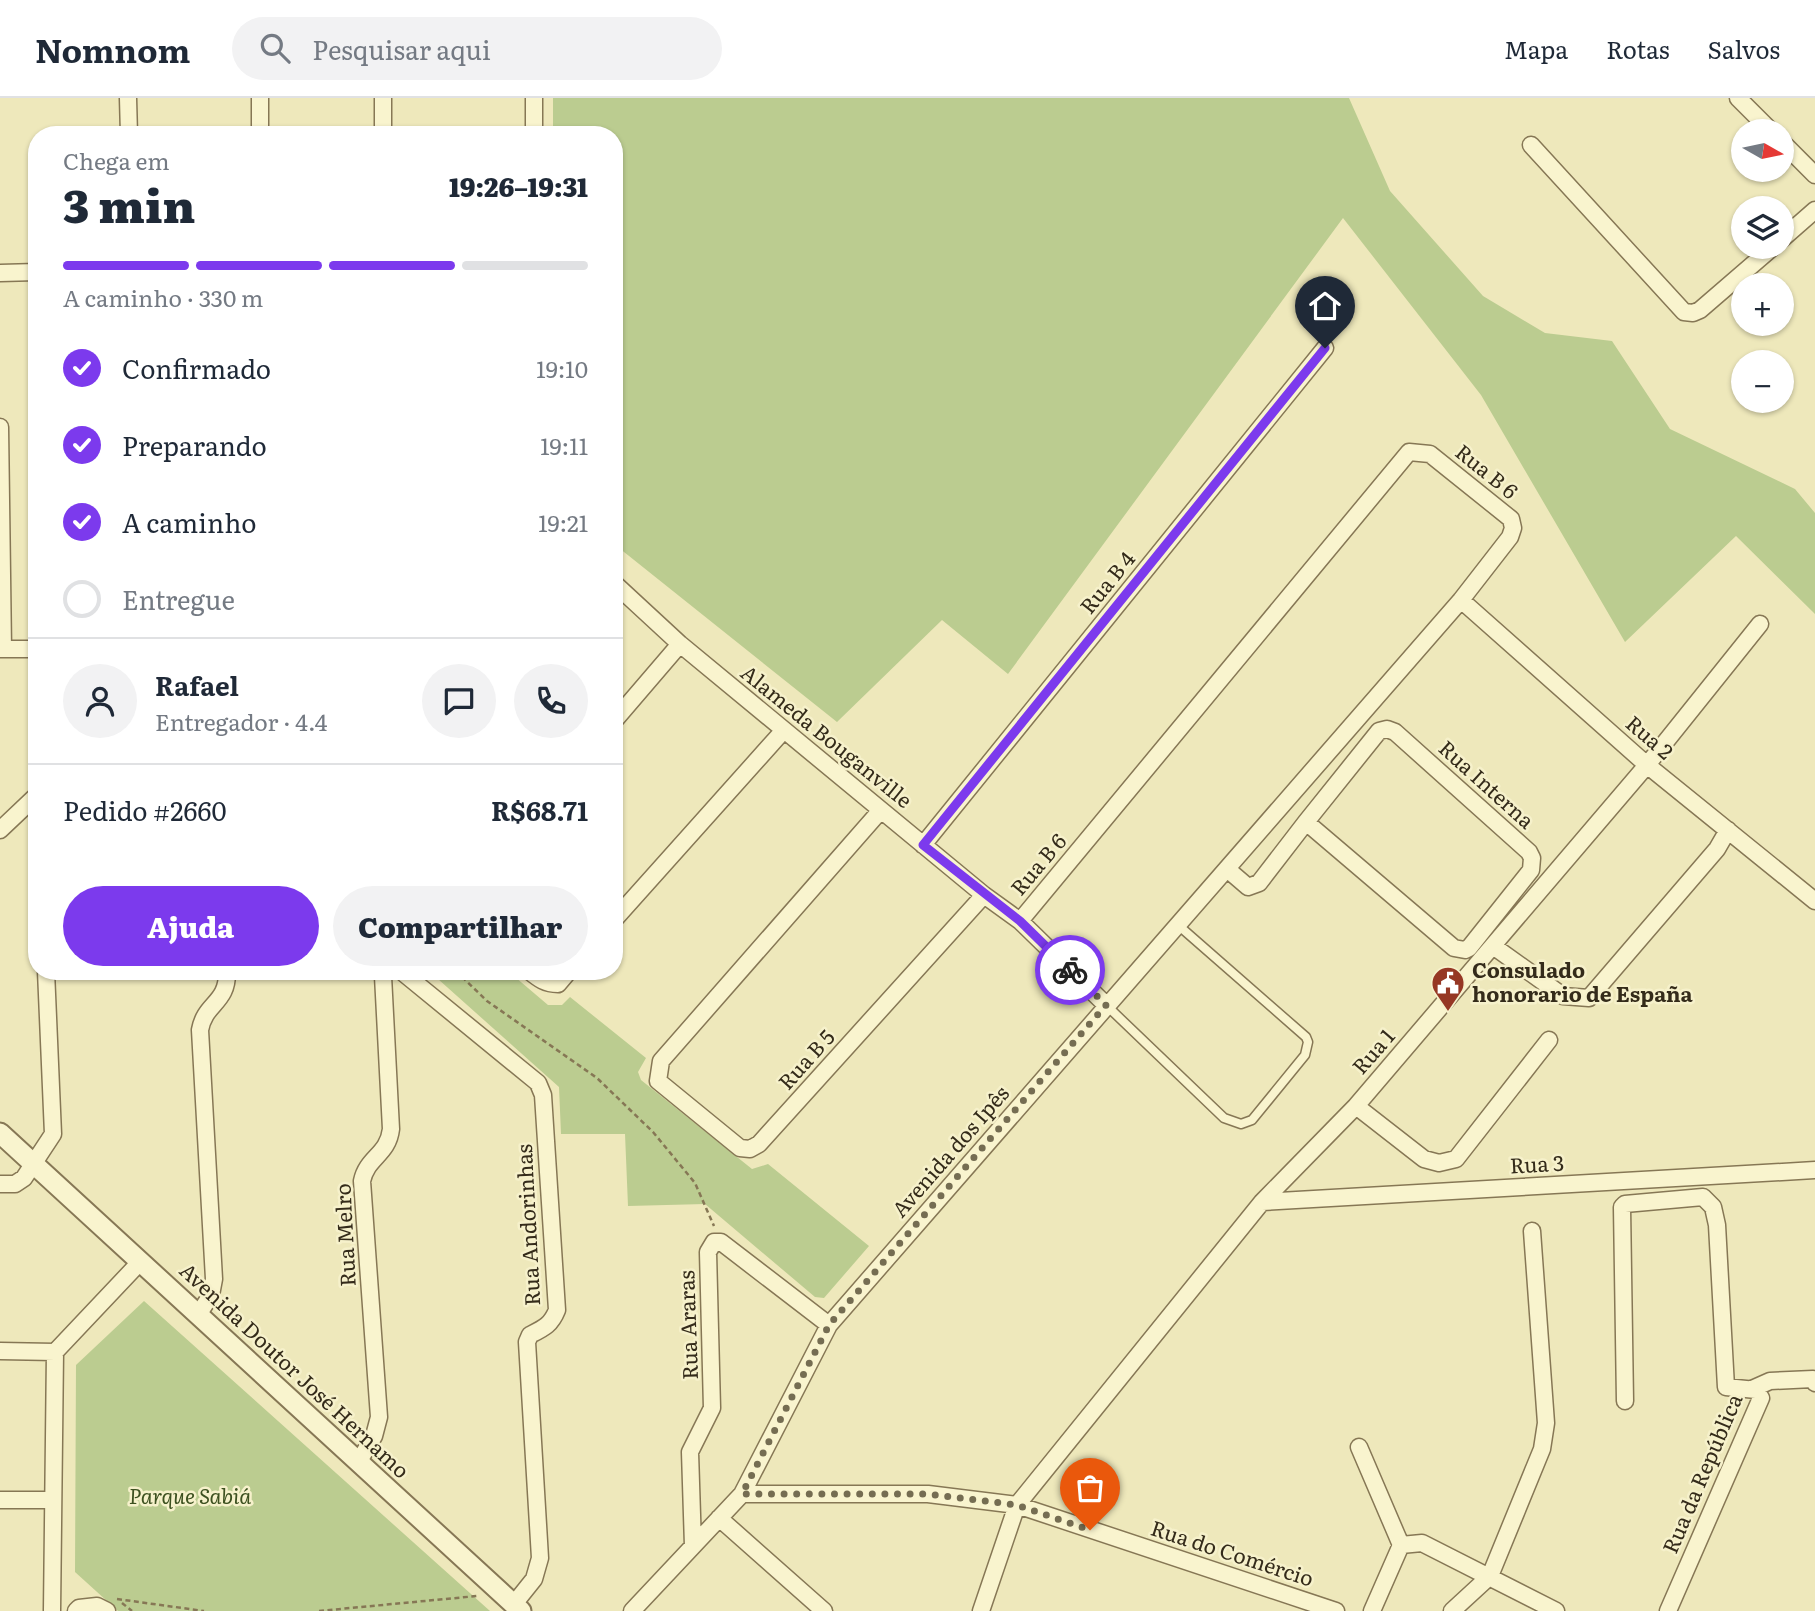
<!DOCTYPE html>
<html lang="pt">
<meta charset="utf-8">
<style>
:root{--surface:#fff;--page:#f2f2f3;--text:#1f2937;--muted:#747a83;--line:#e0e1e3;--accent:#7c3aed}
body{margin:0;font-family:Literata,serif;background:var(--page);color:var(--text);height:100vh;display:flex;flex-direction:column;font-size:26px;white-space:nowrap}
*{box-sizing:border-box;margin:0}
p{font-size:23px;color:var(--muted)}
.icon{flex:none;width:38px;height:38px;fill:none;stroke:currentColor;stroke-width:2;stroke-linecap:round;stroke-linejoin:round}
.map{position:relative;flex:1;overflow:hidden}
.side{position:absolute;left:28px;top:28px;width:595px;height:854px;display:flex;flex-direction:column;background:var(--surface);border-radius:28px;box-shadow:0 2px 5px #0004}
.side>*{flex:none}
.needle{width:46px;rotate:99deg}
.controls{position:absolute;left:1731px;top:21px;display:grid;gap:14px}
.controls a{display:grid;place-items:center;width:63px;height:63px;border-radius:50%;background:var(--surface);box-shadow:0 2px 5px #0004;font-size:35px}
.pin{position:absolute;display:grid;place-items:center;width:60px;height:60px;color:#fff;margin:-72px -30px;border-radius:50% 50% 50% 0;rotate:-45deg;box-shadow:0 0 7px #0007}
.pin .icon{rotate:45deg}
.courier{position:absolute;display:grid;place-items:center;width:70px;height:70px;margin:-35px;border:5px solid #7c3aed;border-radius:50%;background:#fff;color:#222;box-shadow:0 2px 9px #0007}
.summary em{font-style:normal;font-weight:800}
.summary div{display:flex;flex-direction:column-reverse}
.summary{display:flex;align-items:center;justify-content:space-between;height:119px;padding:0 35px}
h1{font-size:46px;font-weight:800;line-height:52px}
.bar{display:grid;grid-template-columns:repeat(4,1fr);gap:10px 7px;align-content:center;height:84px;padding:0 35px}
.bar i{height:9px;border-radius:5px;background:var(--line)}
.bar .current{background:var(--accent)}
.bar p{grid-column:span 4}
.line{display:flex;align-items:center;gap:18px;padding:0 35px;border-top:2px solid var(--line)}
.line div{flex:1}
.round{display:grid;place-items:center;flex:none;width:74px;height:74px;border-radius:37px;background:var(--page)}
ol{padding:0 35px;list-style:none}
li{display:flex;align-items:center;gap:21px;height:77px}
li p{margin-inline-start:auto}
li .icon{padding:7px;border-radius:50%;background:var(--accent);color:#fff;stroke-width:4}
li:last-child{color:var(--muted)}
li i{width:38px;height:38px;border:4px solid var(--line);border-radius:50%}
.cta{display:flex;gap:14px;margin-top:auto;padding:14px 35px}
.cta a{flex:1;height:80px;border-radius:42px;background:var(--accent);color:#fff;font-size:28px;font-weight:800;line-height:80px;text-align:center}
.cta a+a{background:var(--page);color:var(--text)}
header{display:flex;align-items:center;gap:42px;box-sizing:border-box;height:98px;padding:0 35px;background:var(--surface);border-bottom:2px solid var(--line)}
header strong{font-size:33px}
nav{display:flex;gap:38px;margin-inline-start:auto;font-size:24px}
.search{width:490px;height:63px;background:var(--page);display:flex;align-items:center;gap:18px;box-sizing:border-box;padding:0 24px;border-radius:38px;color:var(--muted);font-size:26px}
.map>svg:first-child{display:block}
.green{fill:#bbcc90}
.lines{fill:none;stroke-linecap:round;stroke-linejoin:round}
.service-casing{stroke:#867755;stroke-width:11}
.minor-casing{stroke:#867755;stroke-width:19}
.tertiary-casing{stroke:#867755;stroke-width:23}
.path{stroke:#867755;stroke-width:2.5;stroke-dasharray:5 3.5;stroke-linecap:butt}
.service{stroke:#f9f4ce;stroke-width:8}
.minor{stroke:#f9f4ce;stroke-width:16}
.tertiary{stroke:#f9f4ce;stroke-width:19}
.done{stroke:#756d52;stroke-width:7;stroke-dasharray:0 12.6}
.route{stroke:#7c3aed;stroke-width:9}
.labels{text-anchor:middle;stroke-width:5;stroke-linejoin:round;paint-order:stroke}
.street-label{font-size:21px;fill:#342b1a;stroke:#f6f1cb}
.poi-label{font-size:21px;font-weight:bold;fill:#342b1a;stroke:#f6f1cb;text-anchor:start}
.park-label{font-size:21px;font-style:italic;fill:#3d5120;stroke:#f6f1cb}
</style>
<header>
<strong>Nomnom</strong>
<div class="search"><svg class="icon" aria-label="search" viewBox="0 0 24 24"><circle cx="10" cy="10" r="6"/><path d="M15 15l6 6"/></svg>Pesquisar aqui</div>
<nav><a>Mapa</a><a>Rotas</a><a>Salvos</a></nav>
</header>
<div class="map">
<svg width="1815" height="1513" viewBox="0 0 1815 1513">
<rect width="100%" height="100%" fill="#eee8bb"/>
<path class="green" d="M553,0h796l41,93 93,105 62,37 67,8 58,88 125,60 20,24v101l-79,-78 -111,106 -144,-247 -138,-177 -335,456 -66,-54 -105,102 -223,-178v-409h-61z
M429,873h79l40,34h14l8,-8 76,61 -8,14 3,8 111,89 16,-5 101,82 -45,52 -9,-1 -110,-93 -77,2 -3,-72h-64l-2,-47z
M144,1203l346,310h-372l-43,-39 1,-207z"/>
<g class="lines">
<defs>
<path id="service" d="M1106,907l118,113 17,6 11,-4 53,-65 3,-13 -2,-5 -128,-112"/>
<path id="minor" d="M128,0l1,37
M260,0v37
M534,0v37
M1738,0l33,33
M383,37v-37
M1782,44l33,33
M1531,47l153,167 9,1 7,-3 73,-63
M1782,141l33,-29
M0,175l37,-1
M0,329l3,222
M614,485l66,61 304,251 36,26 86,84
M1461,502l186,165 168,136
M0,551h37
M614,623l66,-77
M881,712l-220,251 -3,20 82,67 10,1 9,-5 225,-249
M0,732l37,-35
M923,747l402,-497
M1227,771l21,18 11,-4 47,-61 73,-91 8,-2 8,3 134,120 3,6 -1,12 -62,78 -4,2 -11,-2 -148,-126
M614,822l170,-190
M1493,848l70,50 26,2 128,-149 11,-19
M401,873l137,112 5,12 14,215c-6,15 -13,18 -27,25l-3,7 13,216 -6,21 -20,25
M529,873c10,8 16,13 29,13l11,-13
M1356,1008l68,53 15,4 17,-4 93,-119
M0,1086h15l9,-6 29,-44 -7,-163
M1262,1104l553,-32
M198,1217l13,-20 3,-16 -14,-249c5,-28 28,-26 27,-59
M0,1253l55,1
M1752,1291l18,-8 43,-2 2,4
M1625,1303l-3,-194 3,-3 78,-7 10,10 4,18 9,162 30,3 5,8 -93,213
M1359,1349l42,98
M359,1363l15,-25 5,-19 -17,-236c5,-24 26,-26 29,-52l-8,-153 2,-5
M742,1396h186l89,11 319,106
M0,1402h53
M719,1420l105,93
M693,1448l-3,-94 22,-44 -4,-156 6,-10h7l108,83
M52,1513l3,-259 86,-91
M76,1513l3,-3 18,-2 10,5
M632,1513l110,-117 87,-169 632,-725 49,-63 3,-9 -2,-9 -81,-65 -21,-2 -389,469
M981,1513l36,-106 245,-303 94,-96 291,-341 113,-141
M1372,1513l29,-66 21,-2 134,68
M1452,1513l38,-35 52,-127 4,-26 -14,-192"/>
<path id="tertiary" d="M0,1035l521,478"/>
</defs>
<use href="#service" class="service-casing"/>
<use href="#minor" class="minor-casing"/>
<use href="#tertiary" class="tertiary-casing"/>
<path class="path" d="M456,873l31,30 110,77 56,54 42,51 19,43
M117,1501l87,12
M122,1505l10,8
M319,1513l158,-15"/>
<use href="#service" class="service"/>
<use href="#minor" class="minor"/>
<use href="#tertiary" class="tertiary"/>
</g>
<g class="lines">
<path class="done" d="M1070,872l36,35 -277,320 -87,169h186l89,11 73,25"/>
<path class="route" d="M1070,872l-50,-49 -97,-76 402,-497"/>
</g>
<defs>
<symbol id="civic-pin" viewBox="-11 -11 22 30"><path d="M0 17L-7.5 6A9.5 9.5 0 1 1 7.5 6Z" fill="#963724" stroke="#f6f1cb"/><path d="M-.6-6.5H3V-4.5H.6V-3L4-1V1h2V6H-6V1h2V-1L-.6-3ZM-1.2 2.5V6h2.4V2.5Z" fill="#fff"/></symbol>
</defs>
<g fill-rule="evenodd">
<use href="#civic-pin" x="1429" y="866" width="38" height="52"/>
</g>
<g class="labels">
<g class="street-label">
<text transform="translate(1486 374) rotate(39)" y="7">Rua B 6</text>
<text transform="translate(1108 485) rotate(-51)" y="7">Rua B 4</text>
<text transform="translate(826 639) rotate(39)" y="7">Alameda Bouganville</text>
<text transform="translate(1649 640) rotate(41)" y="7">Rua 2</text>
<text transform="translate(1486 687) rotate(42)" y="7">Rua Interna</text>
<text transform="translate(1039 767) rotate(-50)" y="7">Rua B 6</text>
<text transform="translate(1374 954) rotate(-49)" y="7">Rua 1</text>
<text transform="translate(807 962) rotate(-48)" y="7">Rua B 5</text>
<text transform="translate(951 1054) rotate(-49)" y="7">Avenida dos Ipês</text>
<text transform="translate(1537 1067) rotate(-3)" y="7">Rua 3</text>
<text transform="translate(529 1127) rotate(-93)" y="7">Rua Andorinhas</text>
<text transform="translate(346 1137) rotate(-93)" y="7">Rua Melro</text>
<text transform="translate(689 1227) rotate(-92)" y="7">Rua Araras</text>
<text transform="translate(294 1273) rotate(43)" y="7">Avenida Doutor José Hernamo</text>
<text transform="translate(1703 1376) rotate(-67)" y="7">Rua da República</text>
<text transform="translate(1232 1456) rotate(18)" y="7">Rua do Comércio</text>
</g>
<g class="poi-label">
<text x="1472" y="880">Consulado<tspan x="1472" dy="24">honorario de España</tspan></text>
</g>
<g class="park-label">
<text x="190" y="1406">Parque Sabiá</text>
</g>
</g>
</svg>
<div class="controls">
<a><svg class="needle" viewBox="-14 -14 28 28"><path d="M0-13l5 13h-10z" fill="#e53935"/><path d="M0 13l5-13h-10z" fill="#747a83"/></svg></a>
<a><svg class="icon" aria-label="layers" viewBox="0 0 24 24"><path d="M12 4l9 5-9 5-9-5zM3 14l9 5 9-5"/></svg></a>
<a>+</a>
<a>−</a>
</div>
<div class="pin" style="left:1090px;top:1432px;background:#ea580c"><svg class="icon" aria-label="bag" viewBox="0 0 24 24"><path d="M5 8h14l-1 12H6zM9 8a3 3 0 0 1 6 0"/></svg></div>
<div class="pin" style="left:1325px;top:250px;background:#1f2937"><svg class="icon" aria-label="home" viewBox="0 0 24 24"><path d="M3 11l9-7 9 7M6 9v11h12V9"/></svg></div>
<div class="courier" style="left:1070px;top:872px"><svg class="icon" aria-label="bike" viewBox="0 0 24 24"><circle cx="6" cy="16" r="4"/><circle cx="18" cy="16" r="4"/><path d="M6 16l4-8h5l3 8M10 8l3 8H6M13 5h3"/></svg></div>
<section class="side">
<div class="summary"><div><h1>3 min</h1><p>Chega em</p></div><em>19:26–19:31</em></div>
<div class="bar"><i class="current"></i><i class="current"></i><i class="current"></i><i></i><p>A caminho · 330 m</p></div>
<ol>
<li><svg class="icon" aria-label="check" viewBox="0 0 24 24"><path d="M5 12l5 5 9-10"/></svg>Confirmado<p>19:10</p></li>
<li><svg class="icon" aria-label="check" viewBox="0 0 24 24"><path d="M5 12l5 5 9-10"/></svg>Preparando<p>19:11</p></li>
<li><svg class="icon" aria-label="check" viewBox="0 0 24 24"><path d="M5 12l5 5 9-10"/></svg>A caminho<p>19:21</p></li>
<li><i></i>Entregue</li>
</ol>
<div class="line" style="height:126px"><a class="round"><svg class="icon" aria-label="person" viewBox="0 0 24 24"><circle cx="12" cy="8" r="4"/><path d="M4 21q1-7 8-7t8 7"/></svg></a><div><b>Rafael</b><p>Entregador · 4.4</p></div><a class="round"><svg class="icon" aria-label="chat" viewBox="0 0 24 24"><path d="M4 5h16v11H9l-5 4z"/></svg></a><a class="round"><svg class="icon" aria-label="phone" viewBox="0 0 24 24"><path d="M5 4h4l2 5-3 2q2 4 5 5l2-3 5 2v4C11 20 4 13 5 4z"/></svg></a></div>
<div class="line" style="height:91px"><div>Pedido #2660</div><b>R$68.71</b></div>
<div class="cta"><a>Ajuda</a><a>Compartilhar</a></div>
</section>
</div>
